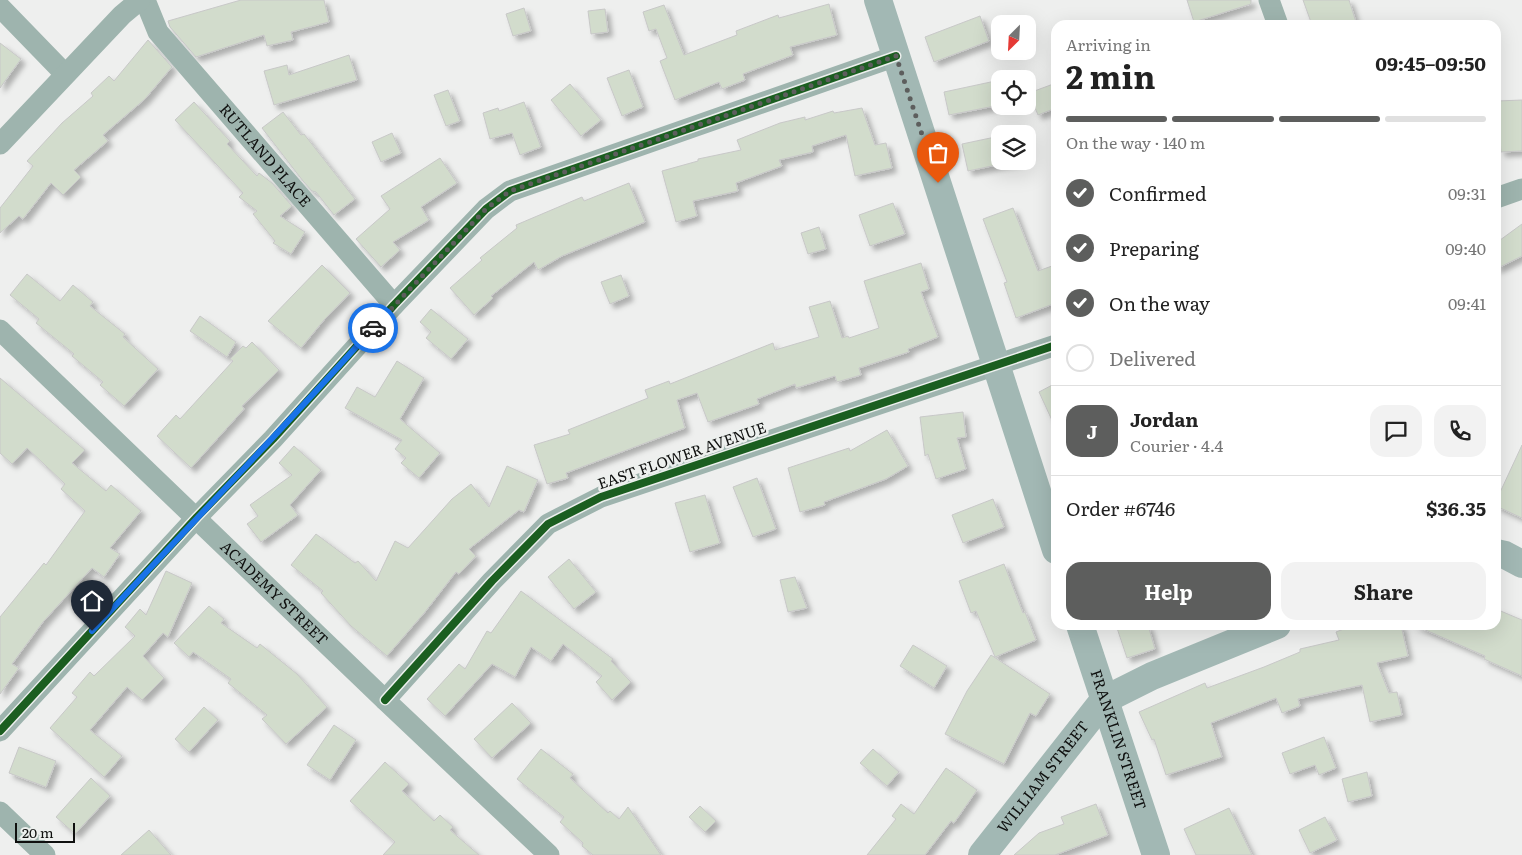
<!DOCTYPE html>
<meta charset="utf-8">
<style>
:root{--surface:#fff;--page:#f2f2f2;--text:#222;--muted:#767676;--line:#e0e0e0;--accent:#5d5e5d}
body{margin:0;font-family:Literata,serif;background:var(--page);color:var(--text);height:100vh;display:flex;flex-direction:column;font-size:19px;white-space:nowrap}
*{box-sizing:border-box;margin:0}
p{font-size:16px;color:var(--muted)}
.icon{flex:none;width:28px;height:28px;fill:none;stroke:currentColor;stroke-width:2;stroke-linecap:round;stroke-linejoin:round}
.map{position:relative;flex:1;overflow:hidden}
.sheet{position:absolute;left:1051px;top:20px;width:450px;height:610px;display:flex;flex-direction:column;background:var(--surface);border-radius:15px;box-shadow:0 5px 20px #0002}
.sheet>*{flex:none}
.needle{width:32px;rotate:204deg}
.tools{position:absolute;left:991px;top:15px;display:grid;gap:10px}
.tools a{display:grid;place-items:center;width:45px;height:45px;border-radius:10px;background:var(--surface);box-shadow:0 5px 20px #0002;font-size:25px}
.scale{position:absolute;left:15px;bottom:12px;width:60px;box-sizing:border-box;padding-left:5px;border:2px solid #0f100f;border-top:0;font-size:14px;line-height:18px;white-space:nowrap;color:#0f100f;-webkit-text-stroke:4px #edf0ee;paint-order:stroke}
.pin{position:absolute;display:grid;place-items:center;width:42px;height:42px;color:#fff;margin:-51px -21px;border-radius:50% 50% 50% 0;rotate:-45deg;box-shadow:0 0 5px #0007}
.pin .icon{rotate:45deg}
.courier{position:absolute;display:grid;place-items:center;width:50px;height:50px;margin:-25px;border:4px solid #1a73e8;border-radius:50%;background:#fff;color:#222;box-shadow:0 1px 6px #0007}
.head em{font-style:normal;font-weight:700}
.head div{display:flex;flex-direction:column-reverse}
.head{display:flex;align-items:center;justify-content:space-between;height:85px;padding:0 15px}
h1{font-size:32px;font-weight:700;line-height:38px}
.bar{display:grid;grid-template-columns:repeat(4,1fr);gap:8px 5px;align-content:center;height:60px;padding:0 15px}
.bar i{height:6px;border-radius:4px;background:var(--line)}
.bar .selected{background:var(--accent)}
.bar p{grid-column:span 4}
.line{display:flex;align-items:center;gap:12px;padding:0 15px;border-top:1px solid var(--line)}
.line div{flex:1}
.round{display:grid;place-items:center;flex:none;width:52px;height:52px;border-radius:15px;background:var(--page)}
ol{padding:0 15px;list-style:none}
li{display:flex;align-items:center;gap:15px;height:55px}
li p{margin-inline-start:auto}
li .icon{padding:5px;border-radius:50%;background:var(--accent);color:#fff;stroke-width:4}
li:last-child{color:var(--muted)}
li i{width:28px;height:28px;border:2px solid var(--line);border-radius:50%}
.cta{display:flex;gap:10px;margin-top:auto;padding:10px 15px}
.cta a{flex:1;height:58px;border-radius:15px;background:var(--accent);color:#fff;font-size:20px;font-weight:700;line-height:58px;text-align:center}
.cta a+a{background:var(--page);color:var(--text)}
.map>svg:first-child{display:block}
.building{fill:#d2dccc;stroke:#c8c8c8;filter:url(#shadow)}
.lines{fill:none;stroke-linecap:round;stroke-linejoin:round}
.street{stroke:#9eb4ae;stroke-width:21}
.secondary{stroke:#a2b8b4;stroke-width:28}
.cycleway-casing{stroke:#edf0ee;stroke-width:11}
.cycleway{stroke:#1b5e20;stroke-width:8}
.done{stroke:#5d5e5d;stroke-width:5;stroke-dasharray:0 9}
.route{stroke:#1a73e8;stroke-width:6}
.labels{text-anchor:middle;stroke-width:5;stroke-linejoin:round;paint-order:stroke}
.street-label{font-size:15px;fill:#0f100f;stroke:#edf0ee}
</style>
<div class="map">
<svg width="1522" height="855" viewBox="0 0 1522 855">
<defs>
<filter id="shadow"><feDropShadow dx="4.5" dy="4.5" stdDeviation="2.5" flood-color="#0004"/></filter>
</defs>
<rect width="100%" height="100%" fill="#eeefee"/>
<path class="building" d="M241,0h83l5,22 -38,10 2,8 -26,6 -3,-11 -68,22 -26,-30 -2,-6z
M1187,0h64v4l-57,18z
M1303,0h46l8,25h-45z
M829,4l8,31 -47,12 3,8 -50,19 2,6 -23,9 -3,-7 -44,18 -15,-39 7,-3 -11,-29 -7,2 -6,-19 21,-7 20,50 53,-20 -1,-4 42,-16 1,3z
M524,8l7,23 -18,5 -7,-22z
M605,9l3,23 -17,2 -3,-23z
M980,16l9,25 -55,21 -9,-25z
M148,40l24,27 -27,32 -42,36 5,6 -34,29 7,7 -18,18 -12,-12 -28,36 -4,-3 -19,17v-25l33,-42 -6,-5 35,-38 31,-27 -2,-3 18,-17 5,5z
M0,43l21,16 -21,29z
M349,55l8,25 -83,25 -10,-34 23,-6 2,10z
M629,70l14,37 -21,9 -15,-38z
M1000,80v25l-51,10 -5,-23z
M1056,83v25l-18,7 -9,-22z
M570,84l31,36 -20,16 -30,-36z
M448,90l12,31 -14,5 -12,-31z
M1522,100v51l-21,1 -4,-51z
M194,102l36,39 -3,3 30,32 2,-3 13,10 20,23 -12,10 25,16 -14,22 -18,-11 2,-2 -22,-27 4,-3 -18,-14 4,-4 -68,-73z
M524,102l17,45 -21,8 -8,-22 -22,6 -7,-26 15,-5 1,3z
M862,108l13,37 11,-2 6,25 -37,8 -9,-41 -34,11 1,6 -34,8 3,6 -46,17 2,8 -45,10 4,15 -21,6 -14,-51 36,-10v-2l43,-9 -4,-10 43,-17 25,-6v3l28,-9 1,2z
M283,112l18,23 3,-1 51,65 -21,16 -18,-23 -4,-1 -9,-10 -41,-53z
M392,133l9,20 -20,9 -9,-20z
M1000,136v25h16l-48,10 -6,-27z
M440,158l17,25 -36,24 8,13 -36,22 7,8 -19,17 -25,-28 34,-30 -9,-13z
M629,183l16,39 -83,34 -24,14 -4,-8 -43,34 2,2 -19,17 -24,-27 32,-28 -2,-2 37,-30 -1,-3 66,-28 2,4z
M893,203l12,31 -35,12 -11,-31z
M1013,208l25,63 14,-5 4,11v26l-40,15 -12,-35 3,-1 -24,-63z
M1522,224v32l-26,13v-26z
M819,227l7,22 -18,5 -7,-21z
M921,263l8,26 -8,3 17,45 -30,12 1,3 -50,16 2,7 -24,7 -2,-6 -39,12 -1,-4 -38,15 2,5 -51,18 -11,-29 -20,7 8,28 -119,45 2,5 -21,6 -13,-39 36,-11 -2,-4 80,-32 -3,-8 24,-9 1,3 103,-41 2,7 44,-13 -10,-30 21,-6 12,37 6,-2 1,2 30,-10 -15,-47z
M322,265l28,28 -26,27 -23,28 -33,-27z
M27,274l33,27 13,-16 20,17 -3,4 35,28 -2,3 35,32 -34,37 -24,-21 3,-3 -31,-26 2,-2 -38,-31 3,-4 -29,-24z
M621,275l8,21 -19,8 -9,-22z
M431,309l37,30 -17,20 -25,-21 5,-6 -11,-10z
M200,316l36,26 -9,15 -37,-26z
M252,342l27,28 -37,36 2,3 -53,59 -34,-32 19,-21 4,4 53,-58 -3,-2 13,-13 3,2z
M397,361l27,17 -24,41 40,34 -21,25 -18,-15 5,-5 -11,-9 7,-9 -57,-32 12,-21 18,10z
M0,378l85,72 -13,13 34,28 5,-6 30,26 -31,37 10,6 -16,23 -12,-9 -49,54 -31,42 7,4 -19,26v-77l44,-54 2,2 39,-54 -24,-22 4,-5 -38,-36 -15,16 -12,-11z
M1056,383v46l-17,-37z
M963,412l3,25 -9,1 9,31 -30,10 -8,-25 -3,2 -5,-39z
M887,430l21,36 -22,13 -62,23 1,3 -25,7 -12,-44 61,-20 1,3z
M1522,445v73l-26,-12v-5z
M294,446l27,24 -31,35 8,10 -37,27 -14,-18 11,-8 -8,-11 42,-30 -13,-12z
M507,466l31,14 -14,32 -5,-2 -50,39 7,7 -17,18 -3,-2 -31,40 -38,44 -36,-30 -30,-33 2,-2 -32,-26 25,-31 39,29 3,-2 18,20 19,-40 13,7 44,-49 19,-15 18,23z
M757,478l19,51 -23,8 -20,-50z
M705,495l15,48 -30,9 -15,-49z
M993,499l11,28 -41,16 -11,-28z
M569,559l27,33 -22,17 -26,-32z
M1004,564l19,49 2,-1 11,28 -41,17 -19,-46 -5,2 -12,-32z
M166,571l26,12 -24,54 -5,-4 -20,23 21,22 -22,22 -15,-13 -37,43 32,26 -18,21 -54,-49 27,-31 -5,-4 18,-21 4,4 41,-40 -10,-9 15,-18 6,6z
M795,577l12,31 -19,4 -8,-32z
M521,591l92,68 -2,2 20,21 -19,18 -16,-18 6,-6 -39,-32 -12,17 -20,-14 -16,30 -23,-13 -47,52 -18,-17 32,-35 6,5 22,-38 4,2z
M209,606l15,13 -3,4 36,25 3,-4 37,30 30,33 -41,37 -24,-25 5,-4 -39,-32 3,-4 -38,-27 -4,5 -15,-14z
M1496,609l26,11v56l-38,-17 1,-3 -71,-31h82z
M1126,625h22l7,24 -28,9 -10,-30z
M1354,625h47l7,31 -31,7 12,30 8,-1 5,23 -32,7 -8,-37 -64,14 2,7 -18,7 -6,-15 -65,25 11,34 -56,18 -12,-36 -2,1 -13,-28 66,-29 2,5 57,-21 36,-15v-3l39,-9 -3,-8z
M913,645l34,21 -13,22 -34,-22z
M991,655l59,39 -14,22 -6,-3 -26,51 -59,-30 22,-43z
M512,703l19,20 -39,35 -18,-19z
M204,707l14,13 -29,32 -14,-13z
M334,725l22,15 -26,40 -23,-15z
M1324,737l12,31 -17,7 -4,-10 -25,9 -8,-21z
M19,747l37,14 -10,26 -37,-14z
M541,749l32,25 -3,4 38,35 2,-2 9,8 9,-12 33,48h-68l-11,-9 1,-3 -23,-21 4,-5 -47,-38z
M873,749l26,23 -12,14 -27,-23z
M385,762l24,22 -7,7 32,30 6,-6 13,12 -3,3 29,25h-96l12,-13 -45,-41z
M946,768l31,22 -23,33 -3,-2 -26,34h-58l29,-36 -4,-3 9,-12 13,10z
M1367,772l5,24 -24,6 -6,-23z
M91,778l19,18 -35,38 -19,-17z
M1096,804l12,31 -53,20h-41l25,-22 25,-9 -3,-7z
M700,806l16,15 -11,11 -16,-15z
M1229,808l23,47h-56l-12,-26z
M1325,817l12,23 -27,13 -11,-23z
M149,830l22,25h-50z"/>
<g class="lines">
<g class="street">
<path id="s1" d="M145,0l13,32 236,273"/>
<path d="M1269,0l9,25"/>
<path d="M0,7l65,67"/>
<path d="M0,144l122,-129 18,-15"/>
<path d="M1496,198l26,-9"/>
<path id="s2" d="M0,330l385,370 164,155"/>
<path d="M385,700l107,-119 56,-57 53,-27 455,-152"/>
<path d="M0,731l197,-214 76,-78 121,-134 92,-96 24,-18 386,-135"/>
<path d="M0,812l45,43"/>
</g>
<g class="secondary">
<path d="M878,0l178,550"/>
<path d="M1496,553l9,2 17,9"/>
<path id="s3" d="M1080,625l76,230"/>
<path id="s4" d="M982,855l122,-155 48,-24 125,-51"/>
</g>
<defs>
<path id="cycleway" d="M385,700l107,-119 56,-57 53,-27 455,-152
M0,731l197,-214 76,-78 121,-134 92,-96 24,-18 386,-135"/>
</defs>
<use href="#cycleway" class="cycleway-casing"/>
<use href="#cycleway" class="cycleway"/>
</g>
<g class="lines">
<path class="done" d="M373,328l113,-119 24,-18 386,-135 42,127"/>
<path class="route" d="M92,631c93,-102 190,-200 281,-303"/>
</g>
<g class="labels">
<g class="street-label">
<text dy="5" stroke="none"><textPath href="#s1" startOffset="198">RUTLAND PLACE</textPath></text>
<text transform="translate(682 456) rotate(-19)" y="5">EAST FLOWER AVENUE</text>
<text dy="5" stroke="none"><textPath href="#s2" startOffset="380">ACADEMY STREET</textPath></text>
<text dy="5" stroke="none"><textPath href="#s3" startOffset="121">FRANKLIN STREET</textPath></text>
<text dy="5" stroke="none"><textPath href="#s4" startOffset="99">WILLIAM STREET</textPath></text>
</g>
</g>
</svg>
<div class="tools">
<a><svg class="needle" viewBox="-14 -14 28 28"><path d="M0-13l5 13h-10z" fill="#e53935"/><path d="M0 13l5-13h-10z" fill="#767676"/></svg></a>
<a><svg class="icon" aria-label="locate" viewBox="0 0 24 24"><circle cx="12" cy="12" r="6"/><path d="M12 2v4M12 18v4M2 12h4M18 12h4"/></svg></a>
<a><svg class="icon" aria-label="layers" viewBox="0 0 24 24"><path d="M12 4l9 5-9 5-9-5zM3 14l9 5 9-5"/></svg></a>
</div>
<div class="scale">20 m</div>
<div class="pin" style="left:938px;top:183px;background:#ea580c"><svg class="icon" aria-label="bag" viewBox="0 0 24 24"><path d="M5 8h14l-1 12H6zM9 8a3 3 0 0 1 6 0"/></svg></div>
<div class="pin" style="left:92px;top:631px;background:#1f2937"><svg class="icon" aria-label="home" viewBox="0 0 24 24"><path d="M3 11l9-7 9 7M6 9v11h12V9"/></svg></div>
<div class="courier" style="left:373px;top:328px"><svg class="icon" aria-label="car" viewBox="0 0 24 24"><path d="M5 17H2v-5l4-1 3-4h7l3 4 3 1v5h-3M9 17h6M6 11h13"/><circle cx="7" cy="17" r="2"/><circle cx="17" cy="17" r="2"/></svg></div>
<section class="sheet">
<div class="head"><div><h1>2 min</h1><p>Arriving in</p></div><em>09:45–09:50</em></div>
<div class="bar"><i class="selected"></i><i class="selected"></i><i class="selected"></i><i></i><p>On the way · 140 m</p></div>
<ol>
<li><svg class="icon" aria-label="check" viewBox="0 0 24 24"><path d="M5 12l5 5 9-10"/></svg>Confirmed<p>09:31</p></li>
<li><svg class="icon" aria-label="check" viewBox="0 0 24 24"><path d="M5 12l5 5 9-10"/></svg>Preparing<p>09:40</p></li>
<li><svg class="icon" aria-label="check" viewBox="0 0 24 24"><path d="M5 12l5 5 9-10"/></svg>On the way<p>09:41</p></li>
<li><i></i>Delivered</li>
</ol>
<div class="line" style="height:90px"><b class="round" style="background:var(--accent);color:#fff">J</b><div><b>Jordan</b><p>Courier · 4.4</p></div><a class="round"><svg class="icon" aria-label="chat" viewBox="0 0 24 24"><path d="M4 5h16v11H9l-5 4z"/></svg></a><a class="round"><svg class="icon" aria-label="phone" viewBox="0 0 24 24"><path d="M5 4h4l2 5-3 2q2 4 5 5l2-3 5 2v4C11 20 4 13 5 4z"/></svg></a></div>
<div class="line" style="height:65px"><div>Order #6746</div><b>$36.35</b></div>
<div class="cta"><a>Help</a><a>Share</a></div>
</section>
</div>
